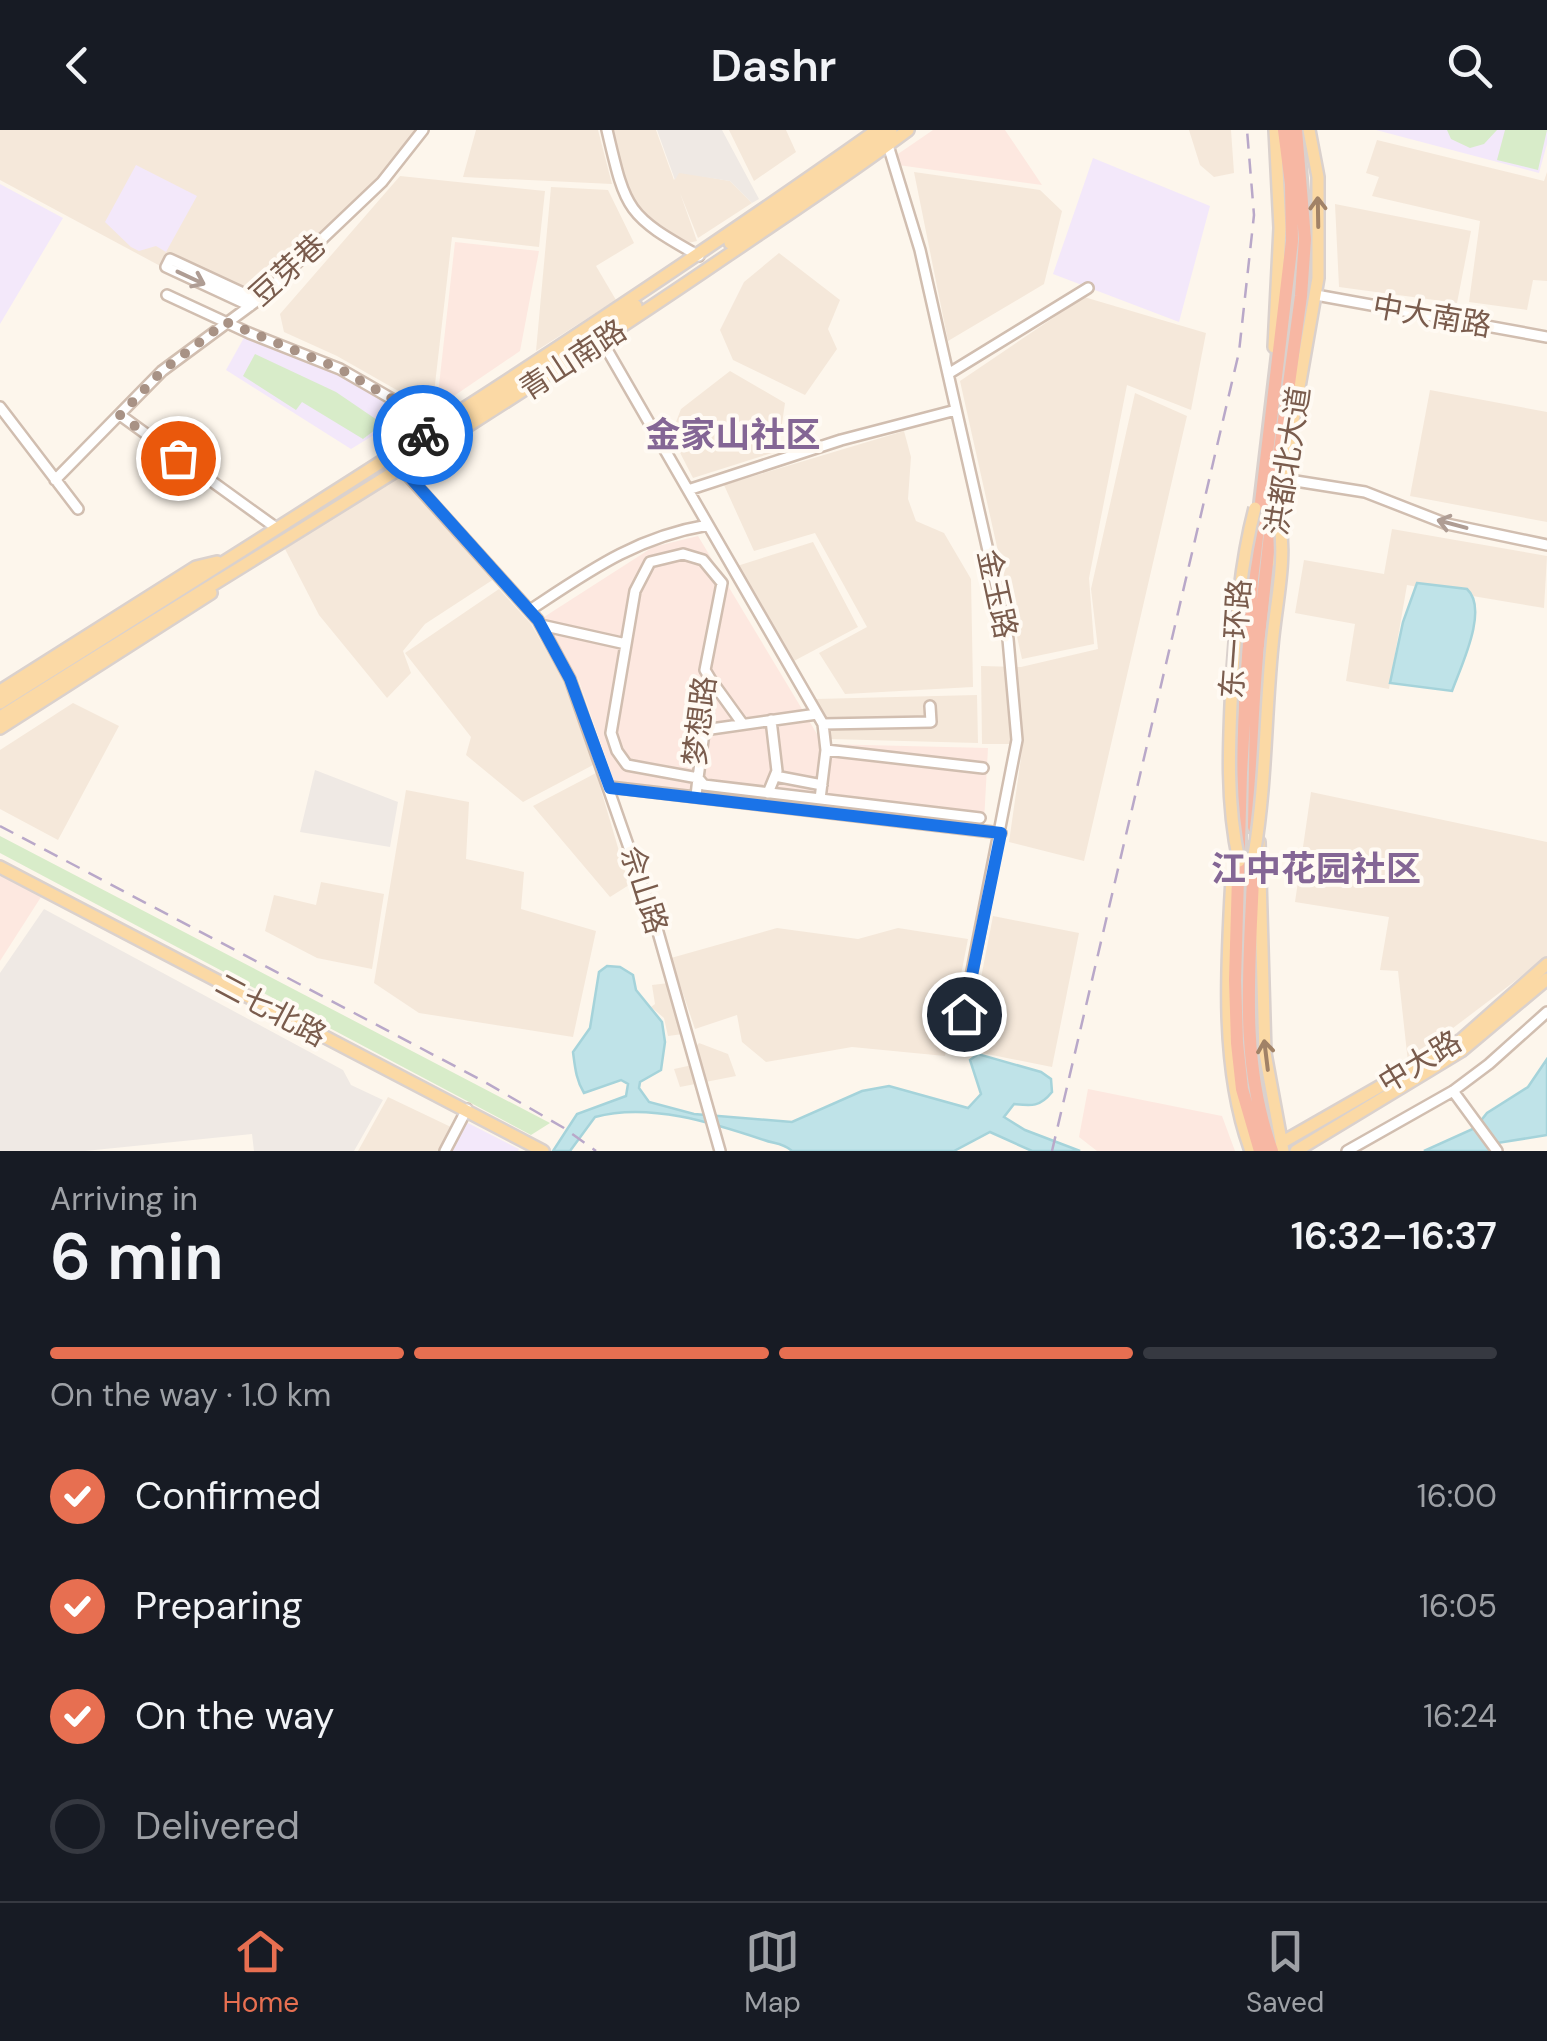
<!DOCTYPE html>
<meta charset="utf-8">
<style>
:root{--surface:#171b24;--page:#242831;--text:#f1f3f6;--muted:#9ea1a6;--line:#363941;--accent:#e76f51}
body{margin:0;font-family:"DM Sans","Noto Sans SC",sans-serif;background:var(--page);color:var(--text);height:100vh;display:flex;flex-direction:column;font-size:38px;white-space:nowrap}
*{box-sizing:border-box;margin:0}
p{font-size:32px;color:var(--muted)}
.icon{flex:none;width:55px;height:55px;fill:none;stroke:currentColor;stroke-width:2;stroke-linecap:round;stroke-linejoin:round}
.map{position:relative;height:1021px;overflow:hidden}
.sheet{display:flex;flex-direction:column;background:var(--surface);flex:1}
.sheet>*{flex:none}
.pin{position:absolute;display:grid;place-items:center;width:85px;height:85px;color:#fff;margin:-42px;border:5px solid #fff;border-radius:50%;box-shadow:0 2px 10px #0007}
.courier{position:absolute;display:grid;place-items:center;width:100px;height:100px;margin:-50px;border:8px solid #1a73e8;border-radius:50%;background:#fff;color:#222;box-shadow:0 2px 12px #0007}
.overview em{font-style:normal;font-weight:600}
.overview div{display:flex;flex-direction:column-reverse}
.overview{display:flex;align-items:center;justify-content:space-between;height:170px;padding:0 50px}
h1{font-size:65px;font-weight:600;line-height:75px}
.bar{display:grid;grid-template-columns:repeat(4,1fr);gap:15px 10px;align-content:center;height:120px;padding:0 50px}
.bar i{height:12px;border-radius:8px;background:var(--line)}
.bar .selected{background:var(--accent)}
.bar p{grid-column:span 4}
ol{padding:0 50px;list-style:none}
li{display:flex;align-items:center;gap:30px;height:110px}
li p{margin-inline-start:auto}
li .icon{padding:10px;border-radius:50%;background:var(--accent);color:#fff;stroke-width:4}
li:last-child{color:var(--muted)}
li i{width:55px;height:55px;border:5px solid var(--line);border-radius:50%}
header{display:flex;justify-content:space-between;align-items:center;height:130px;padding:0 50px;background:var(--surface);font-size:45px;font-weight:600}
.tabs{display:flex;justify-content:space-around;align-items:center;height:140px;border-top:2px solid var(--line);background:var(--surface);font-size:28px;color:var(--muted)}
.tabs a{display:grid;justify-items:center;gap:5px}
.tabs .selected{color:var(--accent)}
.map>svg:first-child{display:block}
.residential{fill:#f5e8da}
.commercial{fill:#fde8e0}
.industrial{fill:#efe9e4}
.education{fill:#f3e8fa}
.green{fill:#d8ecc9}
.water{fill:#bfe3e8;stroke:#a5d3da;stroke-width:2.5}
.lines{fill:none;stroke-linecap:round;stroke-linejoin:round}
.minor-casing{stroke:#d1beb0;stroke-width:14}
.major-casing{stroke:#dad1cd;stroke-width:16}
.highway-casing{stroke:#dad1cd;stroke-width:18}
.minor{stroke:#fff;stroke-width:9}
.major{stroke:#fbd9a5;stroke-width:11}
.highway{stroke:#f7b7a3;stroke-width:12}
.rail{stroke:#b9a8c9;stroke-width:2.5;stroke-dasharray:15 10;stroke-linecap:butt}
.major-bridge-casing{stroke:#dad1cd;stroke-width:16;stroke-linecap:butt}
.major-bridge{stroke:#fbd9a5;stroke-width:11}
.oneway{stroke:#a18267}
.oneway2{stroke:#af9d94}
.done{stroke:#a89285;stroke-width:10;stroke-dasharray:0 18}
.route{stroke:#1a73e8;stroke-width:12}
.labels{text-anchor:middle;stroke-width:8;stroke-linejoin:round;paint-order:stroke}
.street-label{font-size:30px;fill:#7a5c4d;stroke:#fffaf3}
.quarter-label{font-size:35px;font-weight:bold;fill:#846695;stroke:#fffaf3}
</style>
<header><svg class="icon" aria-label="back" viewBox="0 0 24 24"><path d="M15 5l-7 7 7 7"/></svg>Dashr<svg class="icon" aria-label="search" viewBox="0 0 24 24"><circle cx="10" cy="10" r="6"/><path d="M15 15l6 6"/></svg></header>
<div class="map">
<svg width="1547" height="1021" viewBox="0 0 1547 1021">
<rect width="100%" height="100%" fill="#fdf6ec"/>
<path class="residential" d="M0,0h419l-40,48 -129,121 -86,-31 -164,-88z
M476,0h122l14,54 -149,-7z
M612,0h44l18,50 5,-8 51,9 22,22 -54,35 -18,-45 17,48 -9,2 -35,-18 -14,-15 -12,-20z
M729,0h57l10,22 -42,29z
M1189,0h42l3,43 -20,4 -14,-12z
M1377,10l167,41 3,-9v109l-14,-1 -6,30 -58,-8 11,-81 -108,-25 7,-19 -13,-4z
M914,42l126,18 22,21 -18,73 -96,57z
M400,46l145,15 -6,56 -87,-10 -18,156 -18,8 -79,-45 -53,-24 -4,-18z
M551,57l57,3 26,53 -38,23 20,34 -80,51z
M1335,74l136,27 -14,72 -118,-16z
M779,123l61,47 -12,29 9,20 -32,46 -72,-35 -13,-30 24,-48z
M1084,167l122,36 -15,77 -64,-25 -38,193 5,66 -72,15 -62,-278z
M730,241l55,32 -7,48 -85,27 -22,-43 10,-26z
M1430,260l117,22v110l-137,-26z
M1135,263l52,23 -103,445 -75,-19 14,-98h-41l-1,-78 40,1 77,-18 -7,-60z
M904,301l7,26 -3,42 8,22 28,12 27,46 2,108 -128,7 -26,-41 48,-26 -52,-94 -61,18 -30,-66z
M398,345l96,104 -69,45 -22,27 8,22 -24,25 -68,-83 -34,-66z
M1392,399l155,27 -3,52 -137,-23 -18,104 -43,-8 9,-57 -60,-11 9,-53 80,14z
M813,412l45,85 -66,35 -55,-96z
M499,459l32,35 37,64 25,77 -70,37 -57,-47 5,-18 -66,-84z
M977,565l1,48 -148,-4 -15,-40z
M73,573l46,23 -61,114 -58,-31v-59z
M596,643l33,112 -19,12 -77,-91z
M406,660l63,12 -3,57 58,13 -3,37 75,22 -23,106 -154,-24 -45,-30z
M1311,662l236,50v115l-139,105 -10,-91 -18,-1 9,-53 -94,-15z
M321,752l63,12 -12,75 -55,-11 -52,-27 9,-36 42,10z
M993,786l86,17 -27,134 -85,-17z
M777,798l81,11 40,-11 70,11 -23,117 -93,-9 -86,15 -24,-20 -5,-27 -42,14 -24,-71z
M669,853l14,51 -15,2 -4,-18 -13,-11 4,-3 -3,-19z
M699,913l29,11 8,22 -56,11 -6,-18 23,-5 -4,-14z
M388,967l65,31 -13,23h-82z"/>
<path class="commercial" d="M933,0h72l37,55 -144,-20 -3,-9z
M455,112l84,9 -19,100 -72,49 -10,-6z
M698,406l125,208 165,4 -4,74 -369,-37 -36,-104 -35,-64 109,-70z
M0,745l41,22 -41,64z
M1088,959l134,27 13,35h-138l-18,-14z"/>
<path class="industrial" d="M657,0h65l37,69 -7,4 -22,-22 -51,-8 -4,7z
M315,640l83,32 -8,45 -90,-15z
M44,779l299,161 8,15 32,15 -29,51h-100l-2,-17 -167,17h-85v-178z"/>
<path class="education" d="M1376,0h171v14l-8,29z
M1093,28l117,48 -31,116 -126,-48z
M136,35l61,31 -31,56 -10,-6 -17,5 -8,-4 -26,-25z
M0,54l63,34 -63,106z
M246,204l91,37 90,52 -25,16 -15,-12 -36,22 -125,-79z
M464,991l55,28 -1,2h-69z"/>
<path class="green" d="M1447,0h50l-13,14 -14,4 -19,-9z
M1505,0h42l-9,40 -41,-10z
M255,224l81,38 47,32 -20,15 -61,-37 -6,8 -53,-34z
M0,706l550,287 -19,12 -531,-282z"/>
<path class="water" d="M1417,453l50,6c22,20 -6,77 -15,102l-62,-8 13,-61z
M607,836l13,1 13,8 3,15 26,32 3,20 -4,28 -21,12 -1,6 10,14 45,12 98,8 70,-31 27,-5 79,22 13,-14 -11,-34 8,-6 63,18 10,7 1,13c-12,15 -20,14 -38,12l-10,13 21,13 55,21h-48l-42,-19 -36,19h-162c-9,-8 -17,-7 -28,-11 -51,-17 -115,-38 -169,-23l-25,34h-17l24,-37 49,-18 2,-12 -7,-4 -37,13c-8,-13 -9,-26 -11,-41l17,-24 9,-56z
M1547,929v76l-50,8 -3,8h-70l51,-23 12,-15 41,-26z"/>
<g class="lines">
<defs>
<path id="minor" d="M607,0c19,81 19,85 92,126
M887,12l33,108 88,389 9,101 -60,308
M167,165l82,38 91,36 99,57
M1316,165l231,42
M250,176l-84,-39 4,-8 88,41
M602,211l221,383 108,-2 -1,-16
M948,244l140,-86
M0,277l78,102
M120,285l155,112
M399,336l139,154 32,59 86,246 64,226
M1283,349l82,13 82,32 100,21
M55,350l107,-109 96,-71 124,-118 41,-52
M688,360l153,-50 115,-30
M683,424l20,6 19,23 -17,87 6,10 -13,98 -71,-13 -10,-14 -6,-18 24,-142 15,-29z
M530,480c59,-39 106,-73 178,-85
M541,495l85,19
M711,550l31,43
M823,594l3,26
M704,600l113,-16
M775,646l47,9
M610,657l391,46
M768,663l9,-22 -6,-51
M696,666l2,-18 6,7 276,33
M820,669l6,-49 157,18
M1453,961l44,60
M445,1021l22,-42
M1347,1021l106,-60 36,-27 58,-52"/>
<path id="major" d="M730,113l161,-113
M1274,217l6,-119 -5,-98
M433,307l203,-131
M1273,430l10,-81 35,-201v-101l-9,-47
M0,561l196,-124 21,-5
M0,573c296,-186 592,-371 877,-573
M0,587c243,-153 490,-299 728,-462 60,-41 121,-81 180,-125
M1238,590l1,-67
M0,598l211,-135
M1259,712l6,211 18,98
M0,737l543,284
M1232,748c-5,87 -12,190 19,273
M1281,1013l180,-103 86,-76
M1296,1021l165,-100 86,-72"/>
<path id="highway" d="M1254,697l3,-172 19,-176 25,-183 4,-57 -9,-109
M1254,717c-2,102 -18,206 18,304
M1260,1021l-18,-62 -5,-46 -2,-63 6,-207 11,-194 40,-338 -1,-57 -7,-54"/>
</defs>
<use href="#minor" class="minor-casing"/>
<use href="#major" class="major-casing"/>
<use href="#highway" class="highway-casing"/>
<use href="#minor" class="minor"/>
<use href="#major" class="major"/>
<use href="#highway" class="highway"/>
<path class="rail" d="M0,696l483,255 81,47 32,23
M1052,1021l187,-799 15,-137 -7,-85"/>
<defs>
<path id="major-bridge" d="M1254,725c12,-70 11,-139 18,-209 4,-46 15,-84 7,-131
M1239,731c-13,-60 -10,-117 -7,-177 4,-59 8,-120 23,-176"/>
</defs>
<use href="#major-bridge" class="major-bridge-casing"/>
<use href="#major-bridge" class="major-bridge"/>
</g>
<defs><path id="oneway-shaft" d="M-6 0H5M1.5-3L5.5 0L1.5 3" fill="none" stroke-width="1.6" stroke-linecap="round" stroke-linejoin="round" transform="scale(2.5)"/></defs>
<g class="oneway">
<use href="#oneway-shaft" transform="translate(1318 82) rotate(-91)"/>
<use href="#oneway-shaft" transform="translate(1266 925) rotate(-97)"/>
</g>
<g class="oneway2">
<use href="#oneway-shaft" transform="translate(191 148) rotate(25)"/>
<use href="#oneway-shaft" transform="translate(1452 394) rotate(-165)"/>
</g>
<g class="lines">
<path class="done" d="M178,328l-58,-43 42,-44 64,-49 114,47 98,56 -15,10"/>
<path class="route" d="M423,305l-32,21 147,164 32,59 40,109 391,45 -37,181"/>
</g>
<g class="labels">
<g class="street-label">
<text transform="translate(288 140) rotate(-42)" y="10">豆芽巷</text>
<text transform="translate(1432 186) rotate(10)" y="10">中大南路</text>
<text transform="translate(573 230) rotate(-33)" y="10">青山南路</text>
<text transform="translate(1288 331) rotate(-81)" y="10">洪都北大道</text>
<text transform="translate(997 464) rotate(78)" y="10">金玉路</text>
<text transform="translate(1236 509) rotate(-86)" y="10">东一环路</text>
<text transform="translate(700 591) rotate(-83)" y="10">梦想路</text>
<text transform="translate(644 760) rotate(72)" y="10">佘山路</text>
<text transform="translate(271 880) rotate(28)" y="10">二七北路</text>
<text transform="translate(1420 932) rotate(-31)" y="10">中大路</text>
</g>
<g class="quarter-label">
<text x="733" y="317">金家山社区</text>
<text x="1316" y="751">江中花园社区</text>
</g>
</g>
</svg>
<div class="pin" style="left:178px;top:328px;background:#ea580c"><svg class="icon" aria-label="bag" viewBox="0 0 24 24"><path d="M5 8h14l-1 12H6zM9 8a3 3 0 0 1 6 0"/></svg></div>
<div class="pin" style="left:964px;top:884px;background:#1f2937"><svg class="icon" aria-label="home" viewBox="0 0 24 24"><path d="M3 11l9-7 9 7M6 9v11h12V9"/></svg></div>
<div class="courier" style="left:423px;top:305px"><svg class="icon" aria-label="bike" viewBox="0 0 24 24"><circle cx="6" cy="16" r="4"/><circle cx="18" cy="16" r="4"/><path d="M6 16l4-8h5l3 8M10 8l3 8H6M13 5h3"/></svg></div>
</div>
<section class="sheet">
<div class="overview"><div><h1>6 min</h1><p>Arriving in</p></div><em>16:32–16:37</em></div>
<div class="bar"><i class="selected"></i><i class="selected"></i><i class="selected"></i><i></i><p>On the way · 1.0 km</p></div>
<ol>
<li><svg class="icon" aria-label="check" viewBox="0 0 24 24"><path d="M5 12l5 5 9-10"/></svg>Confirmed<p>16:00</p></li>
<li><svg class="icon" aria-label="check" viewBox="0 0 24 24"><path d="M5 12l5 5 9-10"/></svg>Preparing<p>16:05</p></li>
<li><svg class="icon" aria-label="check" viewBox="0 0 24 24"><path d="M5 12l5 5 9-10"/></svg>On the way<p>16:24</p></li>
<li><i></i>Delivered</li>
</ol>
</section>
<nav class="tabs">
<a class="selected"><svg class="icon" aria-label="home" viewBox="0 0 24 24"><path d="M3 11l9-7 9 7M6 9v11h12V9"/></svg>Home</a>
<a><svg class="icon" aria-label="map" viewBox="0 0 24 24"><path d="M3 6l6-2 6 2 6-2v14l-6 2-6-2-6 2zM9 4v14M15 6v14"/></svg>Map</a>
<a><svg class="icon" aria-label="saved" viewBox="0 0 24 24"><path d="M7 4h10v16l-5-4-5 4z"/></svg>Saved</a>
</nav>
